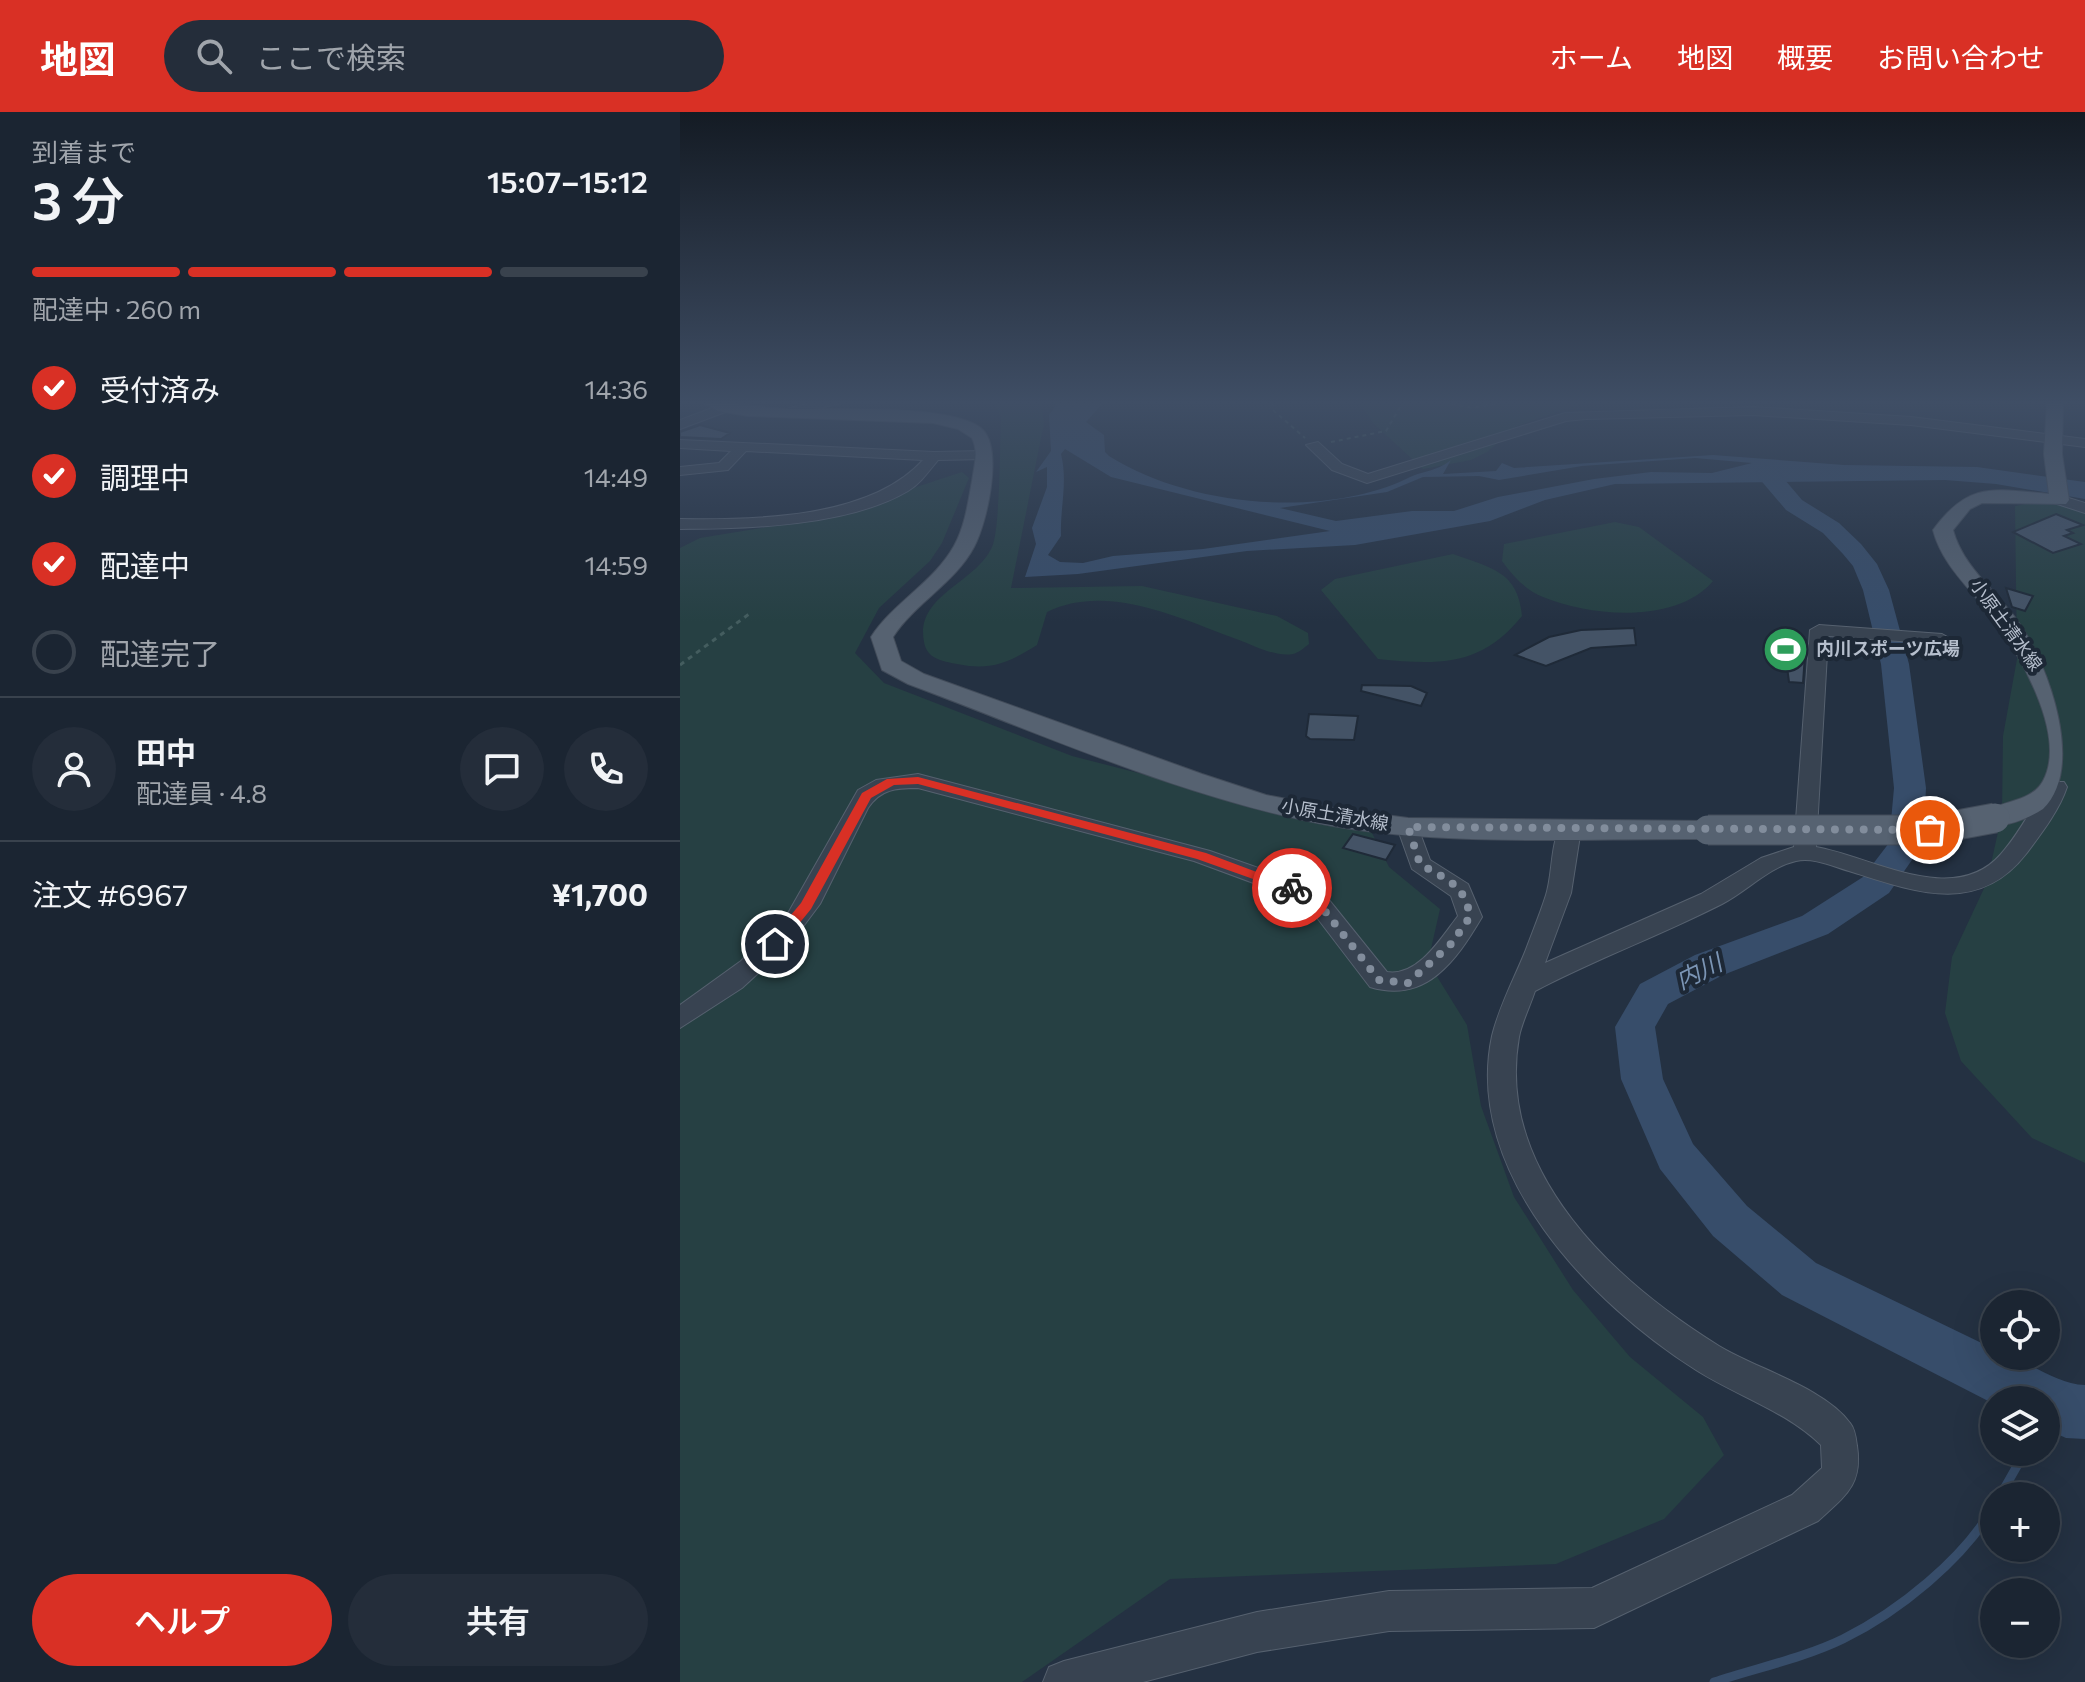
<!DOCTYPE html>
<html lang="ja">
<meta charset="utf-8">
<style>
:root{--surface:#1b2532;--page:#242d3a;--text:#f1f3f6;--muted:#a0a5ac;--line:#39424d;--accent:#d93025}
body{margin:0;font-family:Commissioner,"Noto Sans JP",sans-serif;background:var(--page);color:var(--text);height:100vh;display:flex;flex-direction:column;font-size:30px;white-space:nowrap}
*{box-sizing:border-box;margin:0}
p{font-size:26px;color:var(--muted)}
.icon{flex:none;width:44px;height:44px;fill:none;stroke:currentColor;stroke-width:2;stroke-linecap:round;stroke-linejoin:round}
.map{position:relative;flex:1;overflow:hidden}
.sheet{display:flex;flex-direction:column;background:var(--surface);width:680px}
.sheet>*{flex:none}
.tools{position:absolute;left:1300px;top:1178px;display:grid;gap:16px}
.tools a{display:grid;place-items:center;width:80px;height:80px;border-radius:50%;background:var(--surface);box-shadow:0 8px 32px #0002,0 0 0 2px var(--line);font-size:40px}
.pin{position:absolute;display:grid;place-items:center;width:68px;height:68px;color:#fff;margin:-34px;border:4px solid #fff;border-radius:50%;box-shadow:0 2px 8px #0007}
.courier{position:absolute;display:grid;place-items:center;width:80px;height:80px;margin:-40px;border:6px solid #d93025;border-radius:50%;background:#fff;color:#222;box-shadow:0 2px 10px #0007}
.overview em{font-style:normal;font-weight:600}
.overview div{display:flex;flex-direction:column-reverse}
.overview{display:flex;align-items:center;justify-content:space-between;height:136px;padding:0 32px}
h1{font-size:52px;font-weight:600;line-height:60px}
.bar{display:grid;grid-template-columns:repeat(4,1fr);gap:12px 8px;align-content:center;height:96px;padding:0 32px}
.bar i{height:10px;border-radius:6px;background:var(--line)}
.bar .selected{background:var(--accent)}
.bar p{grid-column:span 4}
.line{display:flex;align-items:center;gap:20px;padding:0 32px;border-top:2px solid var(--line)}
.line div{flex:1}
.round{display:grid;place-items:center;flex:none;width:84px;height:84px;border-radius:42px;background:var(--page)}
ol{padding:0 32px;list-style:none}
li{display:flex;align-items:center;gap:24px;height:88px}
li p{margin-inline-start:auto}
li .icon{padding:8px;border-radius:50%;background:var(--accent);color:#fff;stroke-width:4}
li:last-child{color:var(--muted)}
li i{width:44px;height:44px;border:4px solid var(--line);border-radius:50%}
.action{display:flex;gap:16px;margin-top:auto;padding:16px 32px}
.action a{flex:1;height:92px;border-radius:48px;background:var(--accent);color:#fff;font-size:32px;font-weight:600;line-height:92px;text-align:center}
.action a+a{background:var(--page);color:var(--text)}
header{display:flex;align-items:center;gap:48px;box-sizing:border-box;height:112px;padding:0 40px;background:var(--accent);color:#fff}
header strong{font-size:38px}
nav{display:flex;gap:44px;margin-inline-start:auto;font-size:28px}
.search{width:560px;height:72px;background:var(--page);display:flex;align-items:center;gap:20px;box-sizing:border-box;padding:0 28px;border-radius:44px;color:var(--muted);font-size:30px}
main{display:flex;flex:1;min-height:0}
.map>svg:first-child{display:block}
.green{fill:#264043}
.water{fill:#374d6a;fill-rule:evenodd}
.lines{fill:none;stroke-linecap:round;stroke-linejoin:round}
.stream{stroke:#374d6a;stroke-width:9}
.river{fill:#374d6a;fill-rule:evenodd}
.building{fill:#445366;stroke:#1f2a38;stroke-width:2}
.minor-casing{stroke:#56616f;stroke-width:2}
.major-casing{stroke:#424c5a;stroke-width:2}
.path-far1{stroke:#445d5f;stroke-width:2;stroke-dasharray:4 4;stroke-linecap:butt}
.path{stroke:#445d5f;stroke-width:3;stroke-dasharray:5 5;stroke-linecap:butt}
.minor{fill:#384351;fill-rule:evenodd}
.major{fill:#566271;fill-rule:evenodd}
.major-bridge-casing{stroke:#424c5a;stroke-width:31;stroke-linecap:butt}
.major-bridge{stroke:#566271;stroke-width:29}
.route{fill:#d93025}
.done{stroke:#828d9c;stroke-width:8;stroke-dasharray:0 14.4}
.labels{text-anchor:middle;stroke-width:8;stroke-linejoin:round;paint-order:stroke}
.far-street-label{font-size:18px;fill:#b5becc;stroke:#1d2836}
.far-poi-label{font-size:18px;font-weight:bold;fill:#b5becc;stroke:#1d2836;text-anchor:start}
.water-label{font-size:24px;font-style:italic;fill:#7b95b5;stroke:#1d2836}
</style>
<header>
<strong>地図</strong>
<div class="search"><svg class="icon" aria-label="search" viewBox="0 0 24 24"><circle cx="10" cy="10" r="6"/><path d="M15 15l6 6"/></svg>ここで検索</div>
<nav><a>ホーム</a><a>地図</a><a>概要</a><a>お問い合わせ</a></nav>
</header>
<main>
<section class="sheet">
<div class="overview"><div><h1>3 分</h1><p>到着まで</p></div><em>15:07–15:12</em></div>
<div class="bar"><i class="selected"></i><i class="selected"></i><i class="selected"></i><i></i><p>配達中 · 260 m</p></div>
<ol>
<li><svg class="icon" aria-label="check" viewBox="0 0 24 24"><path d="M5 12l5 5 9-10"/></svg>受付済み<p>14:36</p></li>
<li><svg class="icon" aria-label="check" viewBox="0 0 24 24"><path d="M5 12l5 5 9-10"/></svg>調理中<p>14:49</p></li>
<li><svg class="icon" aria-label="check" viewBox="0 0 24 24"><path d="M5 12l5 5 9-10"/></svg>配達中<p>14:59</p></li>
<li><i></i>配達完了</li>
</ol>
<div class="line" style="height:144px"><a class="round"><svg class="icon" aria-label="person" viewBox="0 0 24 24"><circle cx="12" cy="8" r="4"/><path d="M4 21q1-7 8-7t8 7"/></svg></a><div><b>田中</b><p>配達員 · 4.8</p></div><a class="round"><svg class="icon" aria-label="chat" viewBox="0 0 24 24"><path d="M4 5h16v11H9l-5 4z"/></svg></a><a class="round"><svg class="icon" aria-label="phone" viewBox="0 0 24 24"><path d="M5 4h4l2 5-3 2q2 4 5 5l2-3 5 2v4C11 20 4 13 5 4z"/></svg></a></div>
<div class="line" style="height:104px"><div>注文 #6967</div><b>¥1,700</b></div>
<div class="action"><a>ヘルプ</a><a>共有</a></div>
</section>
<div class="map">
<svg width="1405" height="1570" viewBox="0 0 1405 1570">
<rect width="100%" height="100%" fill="#243142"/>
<path class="green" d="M310,290h51l3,21 -33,165 131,-2 135,30 31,17 1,11c-5,4 -11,9 -16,10 -18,3 -38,-8 -54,-14 -58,-21 -131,-58 -192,-28l-10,33c-29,18 -46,26 -80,19 -15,-3 -30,-5 -33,-22 -9,-47 51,-58 68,-95 8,-16 8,-105 9,-129l-5,-13z
M678,290h227l-68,24 -30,26 -16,8 -48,9 -49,-45z
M282,360l7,6 -27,65 -12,18 -51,47 -24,45 29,30 188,73 300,77 17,34 51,42 -12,53 39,63 14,81 33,91 59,93 57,67 73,60 21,38 -60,64 -108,45 -386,15 -148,103h-342v-1134l20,-10 122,-20z
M1368,388l37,4v659l-53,-25 -71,-77 -16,-48 7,-56 35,-75 15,-68 1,-78 14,-77 -2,-153z
M935,410l24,5 74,54c-36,43 -122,36 -170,16 -18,-7 -30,-21 -41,-36l2,-17z
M773,442c38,14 65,17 69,62 -41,51 -83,49 -144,43l-57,-69 14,-11z"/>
<path class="water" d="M378,290h46l-18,20 18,13 1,17 4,4c79,50 212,63 297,23 17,-9 28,-6 45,-19l-8,14 53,-3 6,-8 12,5 199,-13 131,10 133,2 108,15v17l-89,-15 -51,-4 -330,4 -70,16 -55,21 -135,24 -108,6 -169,23 -53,3 11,-33 -4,-16 15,-41v-20l-11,5 15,-21 -2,-36zM385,337l46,28 219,54 -127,18 -90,7 -30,7 -23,-1 -12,-7 13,-19c-1,-30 7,-53 0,-82zM1015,346l57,5 -40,10 -61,-1 -57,7 -96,18 -44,14h-42l-76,10 -56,-13 107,-16 36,-15 56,-1 20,4 83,-14z"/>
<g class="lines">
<path class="stream" d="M1343,1279v9
M1320,1384l17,-30 2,-14
M1034,1570c42,-14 90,-24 129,-43 55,-27 121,-80 151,-133"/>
<path class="river" d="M1086,353l8,2 28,33 37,23 22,21 16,20 12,26 20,74 17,124 -3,56 -34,49 -61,41 -105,41 -55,29 -13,23 8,52 30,65 54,62 69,57 178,86v7c33,0 58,28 91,29v54l-19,-1 -20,-9v-29h-52v4l-212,-109 -69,-59 -53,-67 -39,-90 -6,-52 25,-43 55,-29 107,-39 61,-39 26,-34 5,-55 -13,-124 -18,-74 -10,-24 -10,-12 -20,-21 -37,-23 -28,-33 -3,-5z"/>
</g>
<path class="building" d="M20,313l30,8 -9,6 -41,-2v-5z
M1376,402l27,11 -16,5 6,3 -9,3 17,8 -28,9 -40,-21z
M1326,476l27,8 -8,15 -13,-4z
M954,516l2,17 -45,3 -45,18 -31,-11 34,-18 32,-7z
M1093,525l33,3 -3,43 -14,-1 -3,-23 -11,-1z
M682,573l49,1 16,7 -6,13 -60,-15z
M629,602l49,2 -4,24 -44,-1 -4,-3z
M673,722l42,11 -9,15 -43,-12z"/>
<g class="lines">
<defs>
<path id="minor" d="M135,290h32l-66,14 -7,-4z
M43,292l5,1v6l-48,18v-9z
M1073,295l158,10 174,22v8l-174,-22 -158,-10 -167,4 -20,2 -199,62 -35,-13 -26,-25 12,-3 24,22 26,10 197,-61z
M0,328l254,12 51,-1 7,4 -7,4 -47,1c-9,11 -18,24 -30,31 -59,35 -161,38 -228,38v-10c75,1 190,0 243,-59l-177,-9 -18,19 -48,5v-8l39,-4 12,-12 -51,-3z
M1379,383l26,8v10l-31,-10 -3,-3z
M1139,513l123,9 9,5 -9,5 -114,-8 -12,211c57,10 138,61 185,7 20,-23 32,-48 47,-72h16l3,5c-8,24 -26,47 -41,67 -49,63 -114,37 -177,17 -17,-5 -36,-14 -53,-10 -27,6 -50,31 -74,43 -61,31 -126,55 -187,87 -5,15 -13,31 -16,46 -24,136 97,245 200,309 38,23 106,42 131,77 5,6 6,15 7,23 6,39 -12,50 -39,75l-224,107 -205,3 -132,21 -114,30h-100l6,-15 15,-6 193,-49 132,-21 203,-3 200,-93 30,-27 -1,-23c-35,-34 -84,-49 -125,-75 -104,-66 -233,-197 -204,-334 7,-29 22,-57 33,-84 7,-19 15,-38 21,-57 7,-22 4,-52 16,-71h16l3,5 -10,64 -26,70 156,-69 60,-36 33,-11 16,-217z
M238,662l292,77 111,39 66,82c31,5 54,-34 71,-56l-7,-20 -39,-27 -15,-42 3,-5h16l14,38 38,24 14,33c-26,44 -56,87 -112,70l-65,-85 -111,-41 -276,-73c-22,0 -37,1 -50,20l-48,96 -30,40 -48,44 -62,40v-23l61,-44 46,-46 71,-125 18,-10z"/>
<path id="major" d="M21,290c29,0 57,5 85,7 42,1 170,-6 197,21 20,21 4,93 -9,117 -19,36 -59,56 -81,90l8,24 23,13 278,100 64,21 67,13 75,10 300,3 10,3 4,6 -4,6 -10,3c-123,-1 -255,8 -375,-13 -145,-26 -288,-91 -425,-142l-26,-14 -11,-33c22,-34 63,-55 83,-91 11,-20 14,-43 18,-65 2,-15 7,-29 0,-43l-14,-9 -25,-6 -185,-7 -30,-5z
M1367,290h16l-1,52 7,46 -3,4 -84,-1 -12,6 -17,21c10,37 42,60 64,90 33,46 68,149 26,189 -16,10 -40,20 -58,15l-4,-6c13,-19 49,-13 62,-37 25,-46 -24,-128 -52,-165 -21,-28 -49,-51 -58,-86 36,-49 60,-41 116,-36l-5,-40z"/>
</defs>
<use href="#minor" class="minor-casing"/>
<use href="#major" class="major-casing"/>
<path class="path-far1" d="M593,290v8l32,28
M764,290l28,6 33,-6
M651,330l55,-11 17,-29"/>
<path class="path" d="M0,553l69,-51"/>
<use href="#minor" class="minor"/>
<use href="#major" class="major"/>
<defs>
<path id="major-bridge" d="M1028,718h222l65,-12"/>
</defs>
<use href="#major-bridge" class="major-bridge-casing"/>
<use href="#major-bridge" class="major-bridge"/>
</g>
<linearGradient id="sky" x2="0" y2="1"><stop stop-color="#141b24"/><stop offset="0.57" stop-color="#3f4e65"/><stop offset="1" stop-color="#3f4e65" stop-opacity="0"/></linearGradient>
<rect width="1405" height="510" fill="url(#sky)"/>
<path class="route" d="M238,665l288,76 93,35 -7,5 -95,-34 -279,-75 -24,1 -23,13 -60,111 -31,38h-10v-7l31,-37 61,-110 25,-14z"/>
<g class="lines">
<path class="done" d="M612,776l21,8 66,84 29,3 43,-39 19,-27c-5,-33 -23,-37 -50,-53l-12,-37 522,3"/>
</g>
<defs>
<symbol id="stadium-disc" viewBox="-11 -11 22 22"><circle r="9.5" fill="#2e9e5b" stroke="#1d2836"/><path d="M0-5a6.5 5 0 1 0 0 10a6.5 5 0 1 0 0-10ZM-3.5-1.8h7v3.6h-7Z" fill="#fff"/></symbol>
</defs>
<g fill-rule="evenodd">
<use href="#stadium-disc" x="1080" y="512" width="51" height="51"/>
</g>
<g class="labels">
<g class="far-street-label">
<text transform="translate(1326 513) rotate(54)" y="6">小原土清水線</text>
<text transform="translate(655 703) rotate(10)" y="6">小原土清水線</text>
</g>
<g class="far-poi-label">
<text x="1136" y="543">内川スポーツ広場</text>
</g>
<g class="water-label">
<text transform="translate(1019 860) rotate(-26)" y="8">内川</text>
</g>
</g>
</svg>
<div class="tools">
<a><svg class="icon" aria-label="locate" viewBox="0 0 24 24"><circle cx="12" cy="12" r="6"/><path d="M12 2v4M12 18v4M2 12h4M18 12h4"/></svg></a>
<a><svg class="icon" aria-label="layers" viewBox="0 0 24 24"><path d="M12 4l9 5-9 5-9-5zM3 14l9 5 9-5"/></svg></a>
<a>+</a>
<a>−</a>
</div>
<div class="pin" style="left:1250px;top:718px;background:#ea580c"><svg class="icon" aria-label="bag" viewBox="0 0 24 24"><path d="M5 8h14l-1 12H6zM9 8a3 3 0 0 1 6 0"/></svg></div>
<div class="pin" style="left:95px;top:832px;background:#1f2937"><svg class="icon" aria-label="home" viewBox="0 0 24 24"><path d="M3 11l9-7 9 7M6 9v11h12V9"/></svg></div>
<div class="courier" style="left:612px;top:776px"><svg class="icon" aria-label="bike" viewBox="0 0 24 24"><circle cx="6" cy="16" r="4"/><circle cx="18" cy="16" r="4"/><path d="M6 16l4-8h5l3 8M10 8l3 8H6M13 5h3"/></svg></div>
</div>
</main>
